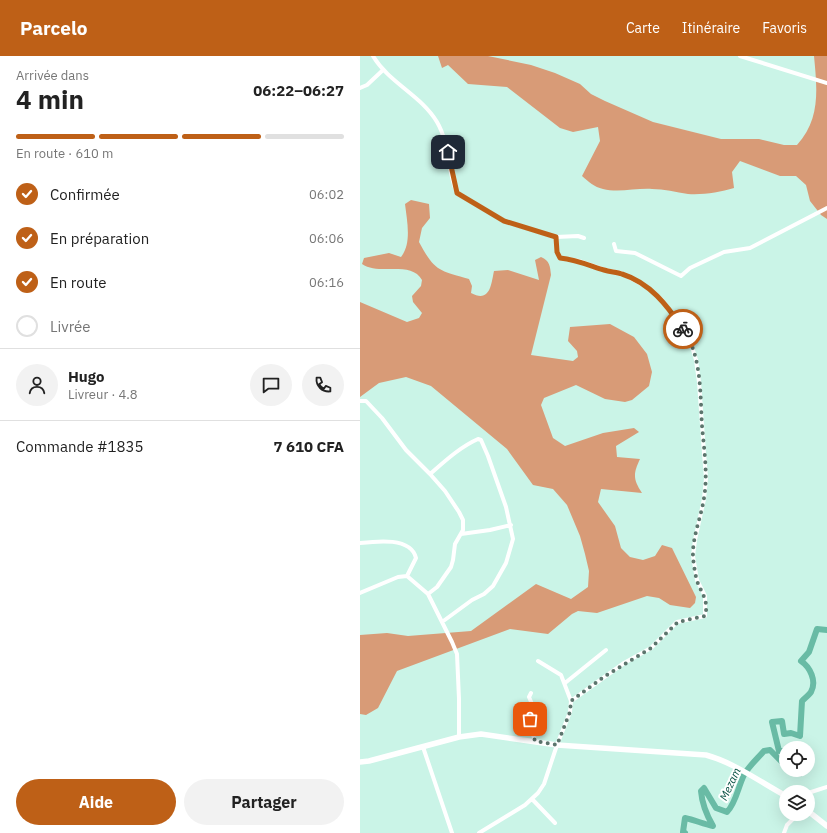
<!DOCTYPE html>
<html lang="fr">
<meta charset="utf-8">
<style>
:root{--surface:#fff;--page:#f2f2f2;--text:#222;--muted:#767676;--line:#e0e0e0;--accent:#be6017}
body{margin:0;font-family:"IBM Plex Sans",sans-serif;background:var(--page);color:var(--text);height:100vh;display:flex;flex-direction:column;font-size:15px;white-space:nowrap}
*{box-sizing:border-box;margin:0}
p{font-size:13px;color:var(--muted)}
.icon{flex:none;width:22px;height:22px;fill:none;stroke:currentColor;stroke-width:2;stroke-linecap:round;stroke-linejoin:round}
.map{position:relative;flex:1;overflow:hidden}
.details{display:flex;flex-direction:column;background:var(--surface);width:360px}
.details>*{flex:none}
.controls{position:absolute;left:419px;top:685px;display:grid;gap:8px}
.controls a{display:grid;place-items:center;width:36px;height:36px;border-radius:50%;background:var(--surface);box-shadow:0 4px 16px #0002;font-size:20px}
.pin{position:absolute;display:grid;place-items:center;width:34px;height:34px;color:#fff;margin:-17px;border-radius:8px;box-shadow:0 2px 6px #0006}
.courier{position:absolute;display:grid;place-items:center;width:40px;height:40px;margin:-20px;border:3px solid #be6017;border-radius:50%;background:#fff;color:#222;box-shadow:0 1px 5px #0007}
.summary em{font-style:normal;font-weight:700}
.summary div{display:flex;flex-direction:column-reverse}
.summary{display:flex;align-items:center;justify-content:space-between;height:68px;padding:0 16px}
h1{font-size:26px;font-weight:700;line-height:30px}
.bar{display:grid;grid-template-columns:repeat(4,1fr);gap:6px 4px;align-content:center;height:48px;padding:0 16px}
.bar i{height:5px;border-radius:3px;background:var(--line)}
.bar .on{background:var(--accent)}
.bar p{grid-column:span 4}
.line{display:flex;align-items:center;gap:10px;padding:0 16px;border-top:1px solid var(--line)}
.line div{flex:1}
.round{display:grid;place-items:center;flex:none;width:42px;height:42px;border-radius:21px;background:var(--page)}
ol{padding:0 16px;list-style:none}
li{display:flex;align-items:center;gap:12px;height:44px}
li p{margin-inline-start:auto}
li .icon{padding:4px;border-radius:50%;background:var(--accent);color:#fff;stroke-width:4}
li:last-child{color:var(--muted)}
li i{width:22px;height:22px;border:2px solid var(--line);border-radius:50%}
.primary-button{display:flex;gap:8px;margin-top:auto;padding:8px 16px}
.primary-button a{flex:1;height:46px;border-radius:24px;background:var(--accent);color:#fff;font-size:16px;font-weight:700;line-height:46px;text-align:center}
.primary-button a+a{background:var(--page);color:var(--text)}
header{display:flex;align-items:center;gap:24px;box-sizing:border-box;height:56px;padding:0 20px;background:var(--accent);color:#fff}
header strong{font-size:19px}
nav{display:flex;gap:22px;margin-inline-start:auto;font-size:14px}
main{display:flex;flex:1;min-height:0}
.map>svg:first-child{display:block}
.forest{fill:#d89b77}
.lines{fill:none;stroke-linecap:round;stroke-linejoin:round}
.river{stroke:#69bba5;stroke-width:6}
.minor{stroke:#fff;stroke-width:4}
.tertiary{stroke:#fff;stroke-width:5.5}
.done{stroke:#5c756d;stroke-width:4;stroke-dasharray:0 7.2}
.route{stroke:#be6017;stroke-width:5}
.labels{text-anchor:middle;stroke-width:4;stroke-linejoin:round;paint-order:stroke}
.water-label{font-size:11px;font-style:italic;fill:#065042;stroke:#fff}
</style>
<header>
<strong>Parcelo</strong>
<nav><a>Carte</a><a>Itinéraire</a><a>Favoris</a></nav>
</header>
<main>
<section class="details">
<div class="summary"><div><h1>4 min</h1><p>Arrivée dans</p></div><em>06:22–06:27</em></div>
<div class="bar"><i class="on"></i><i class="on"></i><i class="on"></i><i></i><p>En route · 610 m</p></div>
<ol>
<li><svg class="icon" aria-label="check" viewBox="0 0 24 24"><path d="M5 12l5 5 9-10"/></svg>Confirmée<p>06:02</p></li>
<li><svg class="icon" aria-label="check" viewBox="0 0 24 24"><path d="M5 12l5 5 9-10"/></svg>En préparation<p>06:06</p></li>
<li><svg class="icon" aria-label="check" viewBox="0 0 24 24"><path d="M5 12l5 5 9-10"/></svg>En route<p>06:16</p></li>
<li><i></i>Livrée</li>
</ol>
<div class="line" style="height:72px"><a class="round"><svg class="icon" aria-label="person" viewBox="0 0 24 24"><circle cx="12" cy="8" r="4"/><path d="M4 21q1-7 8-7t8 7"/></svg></a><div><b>Hugo</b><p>Livreur · 4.8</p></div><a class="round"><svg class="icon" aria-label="chat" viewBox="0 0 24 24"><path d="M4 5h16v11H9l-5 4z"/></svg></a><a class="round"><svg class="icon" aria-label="phone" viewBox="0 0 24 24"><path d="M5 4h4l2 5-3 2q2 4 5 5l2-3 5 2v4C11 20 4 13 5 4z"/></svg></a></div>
<div class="line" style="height:52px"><div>Commande #1835</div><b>7 610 CFA</b></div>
<div class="primary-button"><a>Aide</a><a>Partager</a></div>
</section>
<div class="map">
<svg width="467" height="777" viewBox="0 0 467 777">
<rect width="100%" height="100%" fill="#caf4e7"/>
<path class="forest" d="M78,0h50l43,9 24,8 25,11 11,10 14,7 48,21 68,17h38l25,6h13c24,-26 20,-57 17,-89h13v163l-6,-4 -11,-14 -4,-16 -10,-9h-16l-40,-15 -8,11 2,16c-14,4 -30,7 -46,6 -12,-2 -24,-5 -36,-5 -16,-1 -34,4 -49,0 -9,-2 -14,-7 -21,-13l18,-35 -2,-14 -25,5 -13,-4 -53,-41 -39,-3 -20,-19 -6,3z
M51,144l18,4 1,14 -8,10 -3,14c16,30 20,28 50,37l3,7 -1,7c19,10 20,-8 23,-22l14,-1 31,10 -4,-20 6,-3c9,4 9,9 10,18l-20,80 42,6 5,-4 -1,-6 -9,-10 2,-14 40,-3 24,13 13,17 5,18 -3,14 -17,14 -7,2 -20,-3 -29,-14 -32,13 -3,7 12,33 12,8 38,-13 31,-5 5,4 -23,14 1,11 23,2c-7,15 -7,20 2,34l-41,-4 -3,13 17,24 6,22 9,9 13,3 12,-4 7,-11 10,3 24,49 -1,6 -5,5 -20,-3 -11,-7 -12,-2 -50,17 -19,-2 -6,3 -24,20 -38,-5 -113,42 -19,37 -12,7 -6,-1v-79l27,-2 21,3 63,-5 65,-47 35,15 17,-12 1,-16 -4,-17 -5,-18 -13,-31 -14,-16 -20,-4 -26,-36 -76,-63 -25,-9 -27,6 -19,14v-95l47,20 12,-4 3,-5 -9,-11 -1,-6 9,-10 1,-6c-11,-20 -43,-4 -60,-16l2,-6 25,-5 12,4c11,-14 6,-36 4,-53z"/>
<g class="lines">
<path class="river" d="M437,692h3
M426,695h-7l-7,-29 10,-1 2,13 7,-1 9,3 2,-35c3,-3 7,-6 9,-9 6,-11 -1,-25 -10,-31l8,-9 8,-23 10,1
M431,714l9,4 2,-4
M325,777l-2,-1 2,-14c10,2 18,6 28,8 -7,-12 -11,-22 -12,-35l3,-3 12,20 11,4c9,-9 11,-25 17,-37 4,-8 13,-16 20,-24l6,-1 16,16"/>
<path class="minor" d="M13,0c16,27 48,39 64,66 13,22 10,49 20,71l47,28 52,16 22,-1 6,2
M380,0l87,27
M0,32l7,-3 16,-15
M196,181l1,15 3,6 19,3 26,9 16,3 26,14 15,13 27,37 7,23 3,22 5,71 2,25 -2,21 -9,41 -2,16 4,24 8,16v20l-28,6 -26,26 -27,15 -53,38
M254,188l2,7 19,2 46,23 9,-8 34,-16 26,-4 77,-40
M0,345h6l16,17 24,32 24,24 15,17 14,21 4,8v10l-8,14 -2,16 -2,7 -14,20 -9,7
M70,418c15,-13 30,-27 48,-35l3,1 7,16 18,51 7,32 -7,24 -13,23 -9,8 -12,6 -30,22
M101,478l29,-4 21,-5
M0,487c17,-2 51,-6 56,15l-9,18 21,18 24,48 5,12 2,45v38
M0,537l38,-16 9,-1
M205,627l41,-33
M171,637l-2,4 8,19 -7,3 -1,3 6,19
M63,691l29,86
M448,737l19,-6
M172,743l23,24
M119,777l46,-28 13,-12 6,-9 13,-39 13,-33 1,-11 -10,-26 -23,-14
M424,777l3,-8 11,-11"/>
<path class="tertiary" d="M0,706l9,-1 90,-24 22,-3 76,11 149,10c29,8 54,27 80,41
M448,755l19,15"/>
</g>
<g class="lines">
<path class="done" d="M170,663l-1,3 6,19 22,4 13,-33 1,-11 34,-25 46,-28 27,-26 27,-6c4,-15 -3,-22 -8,-35 -2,-7 -3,-16 -4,-23 -1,-21 8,-40 11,-60 4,-24 0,-49 -2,-72 -2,-32 0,-70 -19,-97"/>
<path class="route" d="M88,96l9,41 47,28 52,16 1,15 3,6c17,2 28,7 44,12 6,2 13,2 18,4 28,9 45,31 61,55"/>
</g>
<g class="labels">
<g class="water-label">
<text transform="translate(370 728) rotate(-65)" y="4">Mezam</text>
</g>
</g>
</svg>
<div class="controls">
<a><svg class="icon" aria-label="locate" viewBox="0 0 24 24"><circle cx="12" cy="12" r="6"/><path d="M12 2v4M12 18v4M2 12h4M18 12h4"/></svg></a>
<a><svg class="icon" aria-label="layers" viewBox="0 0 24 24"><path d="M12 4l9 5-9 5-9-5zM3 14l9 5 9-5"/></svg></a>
</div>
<div class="pin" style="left:170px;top:663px;background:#ea580c"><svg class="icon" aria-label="bag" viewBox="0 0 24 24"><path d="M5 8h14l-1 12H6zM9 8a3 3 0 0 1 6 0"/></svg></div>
<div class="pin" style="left:88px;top:96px;background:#1f2937"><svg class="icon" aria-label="home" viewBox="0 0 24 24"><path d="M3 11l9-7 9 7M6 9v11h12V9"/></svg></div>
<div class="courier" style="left:323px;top:273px"><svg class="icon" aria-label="bike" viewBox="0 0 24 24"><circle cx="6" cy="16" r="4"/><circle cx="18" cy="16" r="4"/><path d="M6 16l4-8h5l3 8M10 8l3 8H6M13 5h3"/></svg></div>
</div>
</main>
